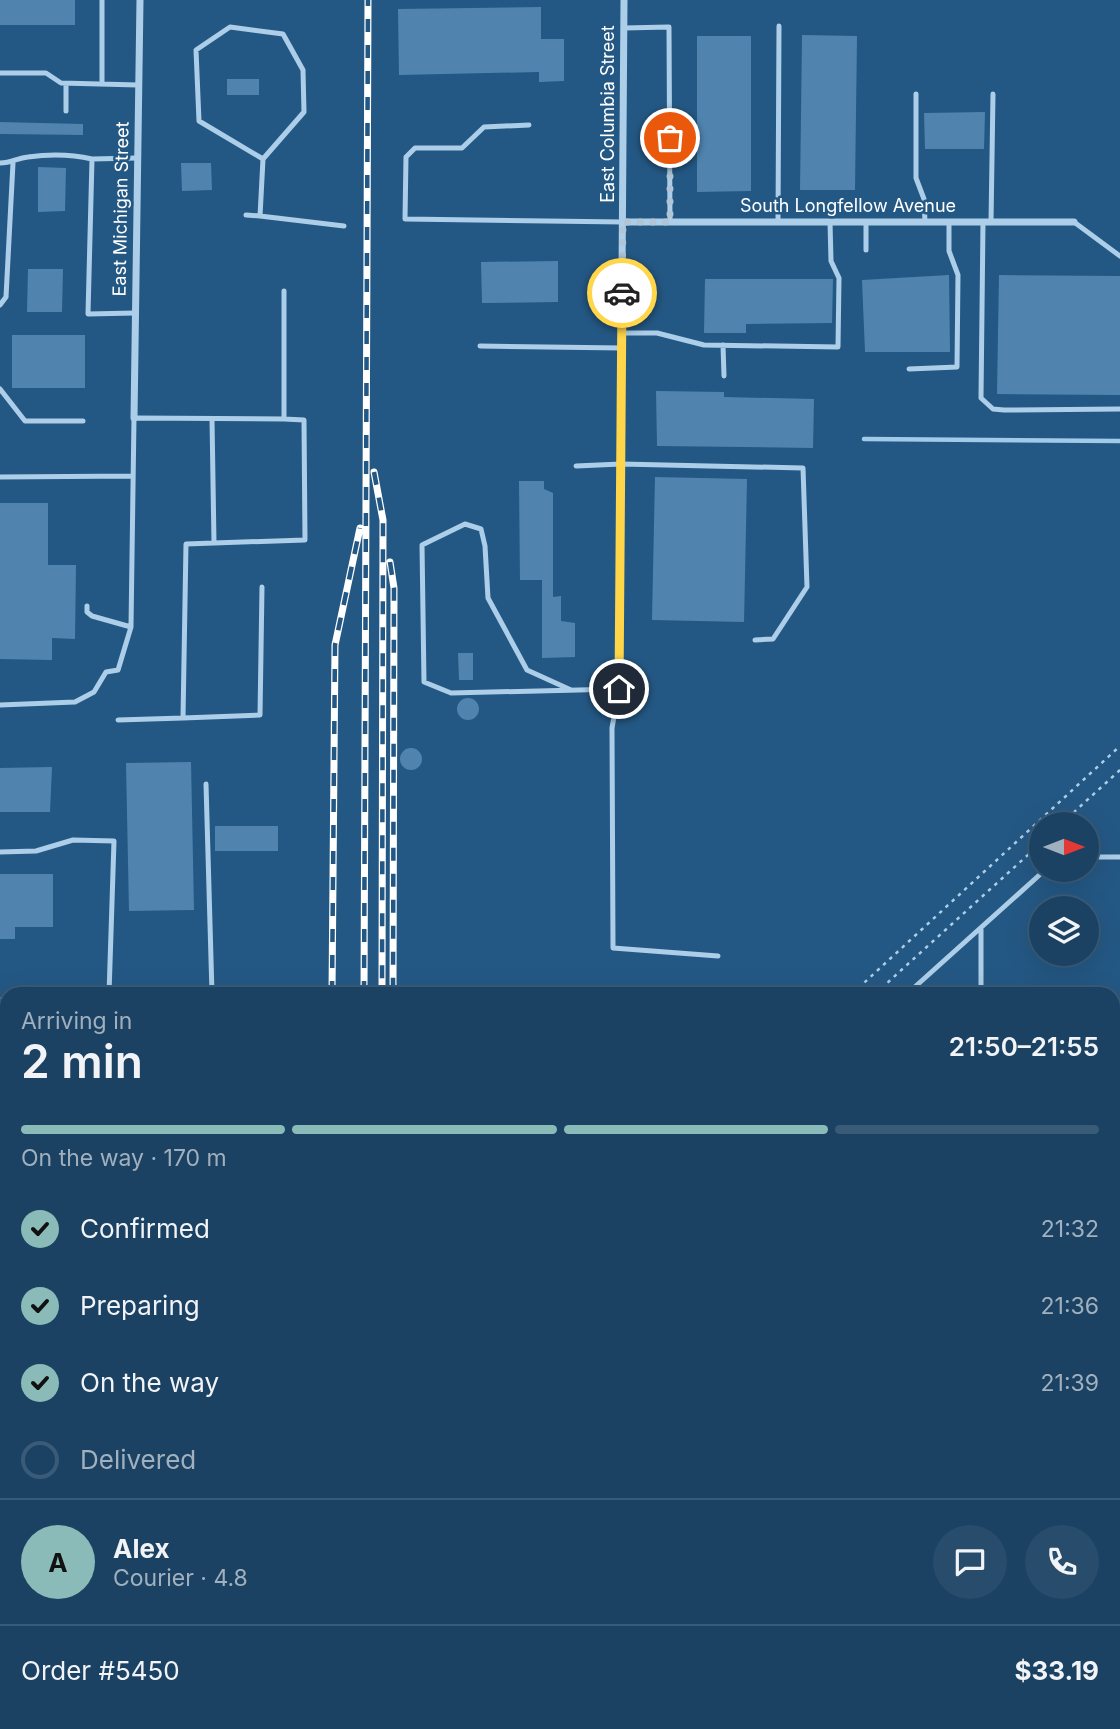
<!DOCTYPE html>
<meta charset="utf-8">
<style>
:root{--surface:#1b4263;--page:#284d6c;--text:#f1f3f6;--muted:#a0b0be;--line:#395b78;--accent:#8bbbb9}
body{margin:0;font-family:Inter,sans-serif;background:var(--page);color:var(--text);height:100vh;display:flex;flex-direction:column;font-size:26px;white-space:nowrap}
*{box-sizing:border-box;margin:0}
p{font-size:23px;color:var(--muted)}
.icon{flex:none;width:38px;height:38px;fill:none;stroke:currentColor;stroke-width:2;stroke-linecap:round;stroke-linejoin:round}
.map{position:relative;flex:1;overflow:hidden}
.sheet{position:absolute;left:0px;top:987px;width:1120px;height:742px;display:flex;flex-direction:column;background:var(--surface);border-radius:21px 21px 0 0;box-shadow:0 7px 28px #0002,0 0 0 2px var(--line)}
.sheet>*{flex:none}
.needle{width:46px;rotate:90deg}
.tools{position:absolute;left:1029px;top:812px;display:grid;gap:14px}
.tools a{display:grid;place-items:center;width:70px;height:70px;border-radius:50%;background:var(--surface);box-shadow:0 7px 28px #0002,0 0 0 2px var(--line);font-size:35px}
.pin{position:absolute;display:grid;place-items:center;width:60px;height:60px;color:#fff;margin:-30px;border:4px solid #fff;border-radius:50%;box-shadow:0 2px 7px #0007}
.courier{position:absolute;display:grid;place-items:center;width:70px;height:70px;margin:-35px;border:5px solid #ffd54a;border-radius:50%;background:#fff;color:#222;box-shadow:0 2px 9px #0007}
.headline em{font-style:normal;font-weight:600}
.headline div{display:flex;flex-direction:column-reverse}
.headline{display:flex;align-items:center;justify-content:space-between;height:119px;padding:0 21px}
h1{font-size:46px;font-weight:600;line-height:52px}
.bar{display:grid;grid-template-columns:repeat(4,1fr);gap:10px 7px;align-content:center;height:84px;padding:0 21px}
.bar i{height:9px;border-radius:5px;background:var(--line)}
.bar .current{background:var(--accent)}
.bar p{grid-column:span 4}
.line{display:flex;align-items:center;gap:18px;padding:0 21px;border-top:2px solid var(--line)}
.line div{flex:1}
.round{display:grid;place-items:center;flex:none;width:74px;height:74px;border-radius:37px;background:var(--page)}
ol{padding:0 21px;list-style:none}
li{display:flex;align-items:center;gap:21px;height:77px}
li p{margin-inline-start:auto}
li .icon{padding:7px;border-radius:50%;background:var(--accent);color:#111;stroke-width:4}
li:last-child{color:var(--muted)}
li i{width:38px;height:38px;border:4px solid var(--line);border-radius:50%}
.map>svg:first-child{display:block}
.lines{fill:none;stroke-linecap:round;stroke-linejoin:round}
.stream{stroke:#a1cae9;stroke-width:4.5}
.building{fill:#5084ae}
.path{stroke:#adcee8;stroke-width:2.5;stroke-dasharray:3.5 5;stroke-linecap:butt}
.service{stroke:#adcee8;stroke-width:5}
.minor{stroke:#adcee8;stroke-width:7}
.rail-casing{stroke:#fff;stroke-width:7}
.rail{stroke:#245884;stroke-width:4.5;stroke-dasharray:13;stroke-linecap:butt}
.done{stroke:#b2c5d4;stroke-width:7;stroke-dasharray:0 12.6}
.route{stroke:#ffd54a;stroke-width:9}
.labels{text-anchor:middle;stroke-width:5;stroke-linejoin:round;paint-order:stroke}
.street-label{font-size:18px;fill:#fff;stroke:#245884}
</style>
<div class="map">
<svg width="1120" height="1729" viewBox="0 0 1120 1729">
<rect width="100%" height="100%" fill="#245884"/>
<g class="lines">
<path class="stream" d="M864,439l256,2
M406,1729l4,-7"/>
</g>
<path class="building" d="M0,0h75v25h-75z
M541,7v32h23v42l-25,1v-10l-140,3 -1,-66z
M802,35l55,1 -2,154h-55z
M697,36h54v155l-54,1z
M227,79h32v16h-32z
M985,112l-1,37h-59l-1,-36z
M0,122l83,2v11l-83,-1z
M181,163h30l1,27 -30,1z
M38,167l28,1 -1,43 -27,1z
M558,261v41l-76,1 -1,-41z
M28,269h35l-1,43h-35z
M949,275l1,77h-85l-3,-72z
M999,275l121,1v119l-123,-1z
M705,279h128l-1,44 -86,1v9h-42z
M12,335h73v53h-73z
M656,391l68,1v5l90,2 -1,49 -156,-2z
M655,477l92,2 -3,143 -92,-2z
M519,481h25v8l9,4v104l8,-1v25l14,2v34l-33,1v-78h-22z
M0,503h48v62h28l-1,74 -23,-1v22l-52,-1z
M458,653h15v27h-14z
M457 709a11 11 0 1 1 22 0a11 11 0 1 1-22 0Z
M400 759a11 11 0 1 1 22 0a11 11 0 1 1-22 0Z
M191,762l3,148 -65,1 -3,-148z
M52,767l-2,45h-50v-44z
M215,826h63v25h-63z
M0,874h53v53h-38v12h-15z"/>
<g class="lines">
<path class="path" d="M1061,824l59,-54
M852,994l268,-248
M875,994l166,-151
M54,1729l8,-7
M77,1729l8,-7"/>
<path class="service" d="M102,0v84
M624,28l45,-1 1,195
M0,73h46l15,10 77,2
M916,94v84l8,21 1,23
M66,111v-27
M529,125l-45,2 -22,21h-47l-9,9 -1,62 218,3
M0,163c12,0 17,-5 28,-6 22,-3 42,-3 64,2
M246,215l14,1 3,-57 41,-47 -1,-42 -20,-36 -53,-7 -34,23 3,71 64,38
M260,216l84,10
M778,222l1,-196
M866,222v28
M983,222l-2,176 12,11 11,1 116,-1
M991,222l2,-128
M1074,222l46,34
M0,305l6,-8 7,-134
M135,313l-47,1 4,-155 45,-1
M622,333h35l47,12 134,2 1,-69 -8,-17 -1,-39
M723,345l1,31
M480,346l142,2
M909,369l48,-2 1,-92 -9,-24v-29
M0,389l25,32h58
M212,419l2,124 -28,1 -3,174 77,-3 2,-128
M576,466l45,-2 182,4 4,119 -34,52 -18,1
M0,477l133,-1
M214,543l91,-3 -1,-120 -20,-1
M87,606v6l5,4 39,11
M571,690l-44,-20 -39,-72 -3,-52 -4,-17 -16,-5 -43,21 2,137 27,11 168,-4 -7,39 1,220 105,8
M0,705l75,-3 19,-10 12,-20 12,-2 13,-43 3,-209 150,1v-128
M118,720l65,-2
M206,784l6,210
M0,852l36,-1 37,-11 41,1 -5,153
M1087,857h33
M907,994l138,-124
M981,994v-66
M0,1000l7,34
M0,1355h7
M1113,1528l7,-4
M1113,1572l7,-5
M1113,1612l7,-5
M827,1722v7
M1048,1722l2,7
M109,1729l7,-7
M226,1729v-7
M383,1729v-7
M433,1729l4,-7
M664,1729v-7
M831,1729l10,-7
M893,1729l10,-7
M947,1729l10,-7"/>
<path class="minor" d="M623,222h451
M134,418l6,-418
M619,689l5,-689"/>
<defs>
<path id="rail" d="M374,472l9,48 -1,474
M390,562l4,26 -1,406
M332,994l3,-349 25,-117
M364,994l4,-994"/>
</defs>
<use href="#rail" class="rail-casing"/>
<use href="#rail" class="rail"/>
</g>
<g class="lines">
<path class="done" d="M622,293l1,-71h47v-84"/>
<path class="route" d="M619,689l3,-396"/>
</g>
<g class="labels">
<g class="street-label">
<text transform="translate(608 114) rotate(-90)" y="6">East Columbia Street</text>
<text x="848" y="212">South Longfellow Avenue</text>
<text transform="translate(121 209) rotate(-89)" y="6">East Michigan Street</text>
</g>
</g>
</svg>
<div class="tools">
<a><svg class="needle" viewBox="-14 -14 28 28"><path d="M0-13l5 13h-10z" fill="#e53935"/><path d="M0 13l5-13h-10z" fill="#a0b0be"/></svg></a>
<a><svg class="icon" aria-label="layers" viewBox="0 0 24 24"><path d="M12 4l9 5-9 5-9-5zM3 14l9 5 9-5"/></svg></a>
</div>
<div class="pin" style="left:670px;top:138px;background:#ea580c"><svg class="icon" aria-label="bag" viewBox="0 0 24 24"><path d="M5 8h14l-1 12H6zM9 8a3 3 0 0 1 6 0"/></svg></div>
<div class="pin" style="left:619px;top:689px;background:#1f2937"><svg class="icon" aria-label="home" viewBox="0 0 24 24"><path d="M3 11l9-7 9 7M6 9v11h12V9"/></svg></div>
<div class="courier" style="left:622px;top:293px"><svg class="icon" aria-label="car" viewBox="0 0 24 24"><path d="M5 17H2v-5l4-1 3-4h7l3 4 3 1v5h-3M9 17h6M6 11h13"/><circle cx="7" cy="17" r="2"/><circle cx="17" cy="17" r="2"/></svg></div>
<section class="sheet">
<div class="headline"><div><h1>2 min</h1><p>Arriving in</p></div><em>21:50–21:55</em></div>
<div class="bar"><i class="current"></i><i class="current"></i><i class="current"></i><i></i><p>On the way · 170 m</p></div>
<ol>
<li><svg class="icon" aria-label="check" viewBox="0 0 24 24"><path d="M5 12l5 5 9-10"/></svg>Confirmed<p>21:32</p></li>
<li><svg class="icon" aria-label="check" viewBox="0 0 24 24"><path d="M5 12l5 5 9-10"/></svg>Preparing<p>21:36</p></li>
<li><svg class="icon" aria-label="check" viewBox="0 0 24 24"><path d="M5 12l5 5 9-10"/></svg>On the way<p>21:39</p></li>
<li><i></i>Delivered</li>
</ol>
<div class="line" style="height:126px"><b class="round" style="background:var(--accent);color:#111">A</b><div><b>Alex</b><p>Courier · 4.8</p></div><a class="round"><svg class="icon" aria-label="chat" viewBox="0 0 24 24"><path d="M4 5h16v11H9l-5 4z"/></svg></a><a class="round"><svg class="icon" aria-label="phone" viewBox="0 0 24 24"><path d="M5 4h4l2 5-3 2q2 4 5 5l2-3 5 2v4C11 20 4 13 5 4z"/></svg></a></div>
<div class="line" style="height:91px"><div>Order #5450</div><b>$33.19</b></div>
</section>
</div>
